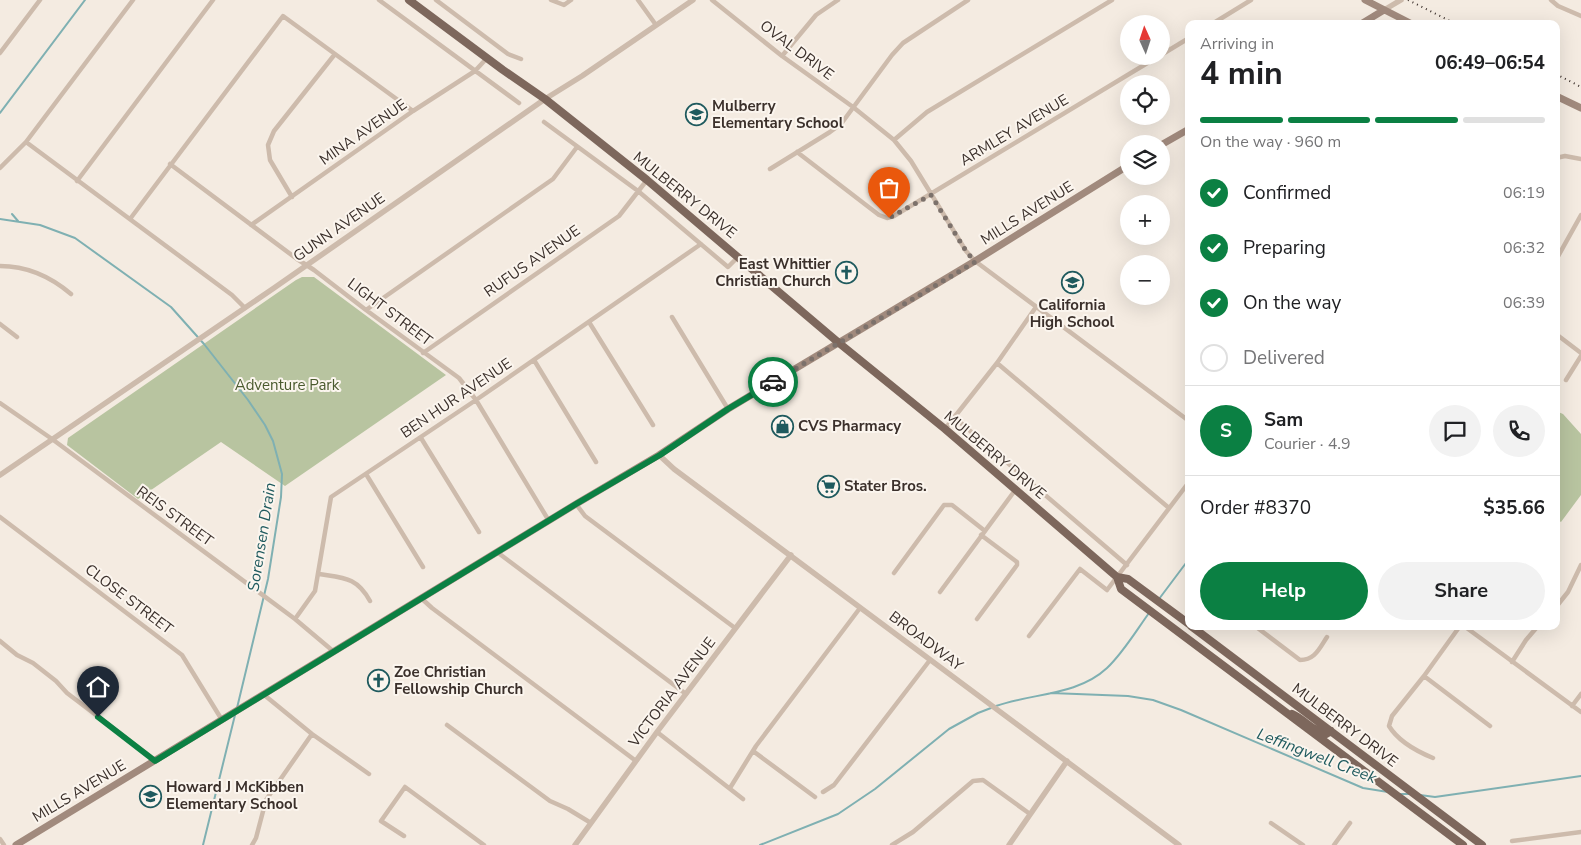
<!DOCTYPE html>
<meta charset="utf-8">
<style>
:root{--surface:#fff;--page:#f2f2f2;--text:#202124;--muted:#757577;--line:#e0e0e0;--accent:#0b8043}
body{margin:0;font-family:"Nunito Sans",sans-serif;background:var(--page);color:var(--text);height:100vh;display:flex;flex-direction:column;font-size:19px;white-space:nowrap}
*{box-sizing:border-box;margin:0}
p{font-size:16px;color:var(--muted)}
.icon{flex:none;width:28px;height:28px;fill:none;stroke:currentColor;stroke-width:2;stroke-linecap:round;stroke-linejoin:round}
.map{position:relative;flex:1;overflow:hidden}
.panel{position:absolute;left:1185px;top:20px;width:375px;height:610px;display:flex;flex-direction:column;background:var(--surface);border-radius:10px;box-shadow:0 5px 20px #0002}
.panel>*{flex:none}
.needle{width:32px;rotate:357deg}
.buttons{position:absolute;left:1120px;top:15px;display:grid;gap:10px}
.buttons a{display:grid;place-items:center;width:50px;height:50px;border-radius:50%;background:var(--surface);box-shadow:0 5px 20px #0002;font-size:25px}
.pin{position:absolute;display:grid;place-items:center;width:42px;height:42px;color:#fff;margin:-51px -21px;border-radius:50% 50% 50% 0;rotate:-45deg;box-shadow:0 0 5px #0007}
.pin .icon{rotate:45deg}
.courier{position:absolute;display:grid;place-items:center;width:50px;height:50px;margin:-25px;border:4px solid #0b8043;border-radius:50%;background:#fff;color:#222;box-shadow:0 1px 6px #0007}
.summary em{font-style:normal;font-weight:700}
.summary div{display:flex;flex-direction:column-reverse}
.summary{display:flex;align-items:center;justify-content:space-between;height:85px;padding:0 15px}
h1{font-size:32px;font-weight:700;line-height:38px}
.bar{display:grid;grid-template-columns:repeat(4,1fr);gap:8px 5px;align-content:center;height:60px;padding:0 15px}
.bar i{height:6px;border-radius:4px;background:var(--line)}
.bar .active{background:var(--accent)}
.bar p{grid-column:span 4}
.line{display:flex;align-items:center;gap:12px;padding:0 15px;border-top:1px solid var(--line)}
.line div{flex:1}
.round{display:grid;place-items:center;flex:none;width:52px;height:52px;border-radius:26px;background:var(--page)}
ol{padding:0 15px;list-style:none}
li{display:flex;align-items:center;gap:15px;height:55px}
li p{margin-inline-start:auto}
li .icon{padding:5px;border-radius:50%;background:var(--accent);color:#fff;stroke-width:4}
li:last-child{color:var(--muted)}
li i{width:28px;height:28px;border:2px solid var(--line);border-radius:50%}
.cta{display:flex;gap:10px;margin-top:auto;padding:10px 15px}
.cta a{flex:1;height:58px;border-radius:30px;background:var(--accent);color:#fff;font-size:20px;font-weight:700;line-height:58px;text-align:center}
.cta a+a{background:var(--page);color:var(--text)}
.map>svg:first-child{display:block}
.green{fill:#b8c4a0}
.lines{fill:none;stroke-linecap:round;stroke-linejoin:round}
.stream{stroke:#7fb0b2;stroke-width:2}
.minor{stroke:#cdbbac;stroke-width:4.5}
.tertiary{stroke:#cdbbac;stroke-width:5.5}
.secondary{stroke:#a18a7d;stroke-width:7}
.primary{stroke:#7d675c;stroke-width:8}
.rail{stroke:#3b302b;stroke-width:2;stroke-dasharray:1 4;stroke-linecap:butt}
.done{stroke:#7c716b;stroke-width:5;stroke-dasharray:0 9}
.route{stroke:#0b8043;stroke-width:6}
.labels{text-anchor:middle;stroke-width:4;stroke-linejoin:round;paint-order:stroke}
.street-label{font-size:15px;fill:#3b302b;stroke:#fbf5ee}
.poi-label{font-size:15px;font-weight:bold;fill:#3b302b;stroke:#fbf5ee;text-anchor:start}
.park-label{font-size:15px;fill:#4a5a2e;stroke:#fbf5ee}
.water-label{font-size:16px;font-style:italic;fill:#1f5a5e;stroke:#fbf5ee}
</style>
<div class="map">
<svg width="1581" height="845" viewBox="0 0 1581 845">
<rect width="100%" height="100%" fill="#f4ebe1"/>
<path class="green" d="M302,277h12l132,98 -161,111 -64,-44 -83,57 -71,-54 1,-7 228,-158z
M1556,411l7,3 18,20v61l-20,27 -5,-3z"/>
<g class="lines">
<path class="stream" d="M0,113l85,-113
M12,214l6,7
M0,219l40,6 35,13 96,69 33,37 44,56 17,25 8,16 9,33 -1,23 -13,82 -31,129
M1159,599l30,-40
M1051,693l77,3 25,4 28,10 182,78 25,4
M996,706c36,-13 81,-10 111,-38 16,-15 29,-37 42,-55
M1400,794h10
M1420,795l15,2 146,-21
M203,845l32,-130
M760,845l78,-31 37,-25 74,-60 29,-16 13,-5"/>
<path class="minor" d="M379,0l140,103
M436,0l72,54 13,5
M551,0l13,5 7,-5
M638,0l18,25
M712,0l70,56 71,51 41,33 17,21 55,90 9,10 214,160
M1551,0l7,6 23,10
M1212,24l39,-24
M0,53l40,-53
M1161,55l28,-17
M782,56l34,-41 22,-15
M544,122l94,69 90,76 10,-10
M894,140l33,-28 185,-112
M26,142l206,153 13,13
M797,152l82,63 8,3 7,-2 265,-160
M1556,158l9,-2 16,3
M170,164l127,95 17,11 52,40 93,68 17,22 73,121
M0,168l26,-26 107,-142
M770,169l60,-37 11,-8 51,-69 11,-12 65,-43
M77,181l136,-181
M292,197l-22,-37 -2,-15 6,-14 61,-77
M130,219l153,-203 130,95
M251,225l162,-114 62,-40 12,-13
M1556,260l25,-45
M0,266c27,0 51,11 71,28
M366,310l187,-131 24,-32
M672,317l56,92
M589,322l64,103
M0,324l17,13
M1556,334l25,19
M423,353l196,-137 28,-36
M534,360l62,102
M997,363l172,145
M1566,380l15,-24
M0,403l52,36 243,180 38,32
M955,418l172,147
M945,429l52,-66 39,-56
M421,438l58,94
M366,474l57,93
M576,504l9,12 150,112
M0,517l182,138 40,65
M497,552l189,142
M894,573l50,-68h8l33,26
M319,574c25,4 38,3 51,27
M940,592l76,-103
M421,598l11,10 204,153
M1556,607l12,-15 13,-27
M295,619l20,-28 16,-94 145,-97 225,-156
M977,619l40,-54v-3l-36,-27
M1255,626l45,34c15,0 19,-11 27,-23
M1464,626l117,86
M1029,636l51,-67 27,21 82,-108
M0,641l17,14 16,8 23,18 11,12 88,67
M1512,662l14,-22 12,-14
M1424,676l66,50
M263,694l49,40 57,40
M1572,706l9,-12
M447,725l103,76 18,8 23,14
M657,732l86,67
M753,751l62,46
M1433,758c-17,-7 -35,-17 -44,-32l3,-10 32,-40 36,-50
M730,788l26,-42 104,-138
M823,792l11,-7 96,-125
M1271,823l32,22
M404,836l-23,-15 24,-34 79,58
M0,839l4,6
M1512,841l69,-9
M252,845l4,-7 10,-38 46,-66
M892,845l21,-13 60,-51 10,-1 47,34
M1334,845l16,-22"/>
<path class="tertiary" d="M1384,10l17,-10
M659,455l15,14 505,376
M0,475l274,-187 271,-189 37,-23 111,-76
M575,845l82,-113 134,-177
M1009,845l58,-84"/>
<path class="secondary" d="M1365,0l47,24
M1361,24l23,-14
M1556,96l25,12
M1161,145l28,-16
M16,845l560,-341 83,-49 69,-46 247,-148 154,-96"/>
<path class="primary" d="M409,0l94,70 42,29 102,81 192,163 106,86 172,148 11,2 61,45
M1117,577l4,12 342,256
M1191,626l291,219
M1292,714c12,5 21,18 34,20l5,-3"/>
<path class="rail" d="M1408,0l48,24
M1556,74l25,13"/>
</g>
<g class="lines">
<path class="done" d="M773,382l202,-120 -9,-11 -35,-56 -42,23"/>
<path class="route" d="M98,717l57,44 421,-257 84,-49 68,-46 45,-27"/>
</g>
<defs>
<symbol id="school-ring" viewBox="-11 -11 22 22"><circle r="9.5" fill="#fbf5ee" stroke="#1f5a5e" stroke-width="1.5"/><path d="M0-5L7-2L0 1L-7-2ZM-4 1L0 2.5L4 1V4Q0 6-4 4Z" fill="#1f5a5e"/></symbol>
<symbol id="church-ring" viewBox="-11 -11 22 22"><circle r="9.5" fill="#fbf5ee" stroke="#1f5a5e" stroke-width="1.5"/><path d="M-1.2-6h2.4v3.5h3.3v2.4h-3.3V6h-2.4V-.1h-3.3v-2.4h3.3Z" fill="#1f5a5e"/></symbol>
<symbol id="shop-ring" viewBox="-11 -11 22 22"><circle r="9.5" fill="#fbf5ee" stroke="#1f5a5e" stroke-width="1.5"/><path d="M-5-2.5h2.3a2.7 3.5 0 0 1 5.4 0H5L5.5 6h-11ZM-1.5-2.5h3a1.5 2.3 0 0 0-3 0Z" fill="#1f5a5e"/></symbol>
<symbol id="supermarket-ring" viewBox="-11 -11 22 22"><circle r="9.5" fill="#fbf5ee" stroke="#1f5a5e" stroke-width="1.5"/><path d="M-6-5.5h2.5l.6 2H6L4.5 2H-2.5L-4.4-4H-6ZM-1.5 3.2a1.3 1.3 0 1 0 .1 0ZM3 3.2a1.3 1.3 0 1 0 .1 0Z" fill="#1f5a5e"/></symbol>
</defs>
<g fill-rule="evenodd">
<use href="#school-ring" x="684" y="102" width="25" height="25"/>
<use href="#church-ring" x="834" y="260" width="25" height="25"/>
<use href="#school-ring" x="1060" y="270" width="25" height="25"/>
<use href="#shop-ring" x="770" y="414" width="25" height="25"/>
<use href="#supermarket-ring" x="816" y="474" width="25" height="25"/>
<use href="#church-ring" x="366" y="668" width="25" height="25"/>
<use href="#school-ring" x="138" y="784" width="25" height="25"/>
</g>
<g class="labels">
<g class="street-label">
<text transform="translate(797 50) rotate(37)" y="5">OVAL DRIVE</text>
<text transform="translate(1014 130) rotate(-31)" y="5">ARMLEY AVENUE</text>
<text transform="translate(363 132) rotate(-35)" y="5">MINA AVENUE</text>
<text transform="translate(685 195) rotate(39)" y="5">MULBERRY DRIVE</text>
<text transform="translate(1027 213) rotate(-32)" y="5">MILLS AVENUE</text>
<text transform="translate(339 227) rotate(-35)" y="5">GUNN AVENUE</text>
<text transform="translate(532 261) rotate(-35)" y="5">RUFUS AVENUE</text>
<text transform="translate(390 312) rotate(37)" y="5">LIGHT STREET</text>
<text transform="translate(456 398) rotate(-34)" y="5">BEN HUR AVENUE</text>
<text transform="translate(995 455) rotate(40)" y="5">MULBERRY DRIVE</text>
<text transform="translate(175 516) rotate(36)" y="5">REIS STREET</text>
<text transform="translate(129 599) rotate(37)" y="5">CLOSE STREET</text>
<text transform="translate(926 641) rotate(37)" y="5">BROADWAY</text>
<text transform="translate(672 692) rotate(-53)" y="5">VICTORIA AVENUE</text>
<text transform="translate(1345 725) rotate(37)" y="5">MULBERRY DRIVE</text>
<text transform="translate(79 791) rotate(-31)" y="5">MILLS AVENUE</text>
</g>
<g class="poi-label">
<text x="712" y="111">Mulberry<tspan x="712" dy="17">Elementary School</tspan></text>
<text x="831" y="269" text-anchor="end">East Whittier<tspan x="831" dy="17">Christian Church</tspan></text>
<text x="1072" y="310" text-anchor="middle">California<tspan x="1072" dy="17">High School</tspan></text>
<text x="798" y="431">CVS Pharmacy</text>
<text x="844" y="491">Stater Bros.</text>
<text x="394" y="677">Zoe Christian<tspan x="394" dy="17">Fellowship Church</tspan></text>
<text x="166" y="792">Howard J McKibben<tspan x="166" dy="17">Elementary School</tspan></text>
</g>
<g class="park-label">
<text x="287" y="390">Adventure Park</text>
</g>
<g class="water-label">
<text transform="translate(261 537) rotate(-81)" y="6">Sorensen Drain</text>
<text transform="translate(1317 755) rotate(21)" y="6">Leffingwell Creek</text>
</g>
</g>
</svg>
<div class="buttons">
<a><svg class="needle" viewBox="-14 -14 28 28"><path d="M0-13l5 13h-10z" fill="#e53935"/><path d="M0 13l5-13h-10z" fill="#757577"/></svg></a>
<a><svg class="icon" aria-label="locate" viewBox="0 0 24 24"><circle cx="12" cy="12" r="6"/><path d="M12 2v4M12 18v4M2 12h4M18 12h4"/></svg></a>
<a><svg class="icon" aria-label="layers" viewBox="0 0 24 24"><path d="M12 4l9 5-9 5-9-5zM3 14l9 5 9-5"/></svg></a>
<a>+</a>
<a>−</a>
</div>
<div class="pin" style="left:889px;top:218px;background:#ea580c"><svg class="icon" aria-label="bag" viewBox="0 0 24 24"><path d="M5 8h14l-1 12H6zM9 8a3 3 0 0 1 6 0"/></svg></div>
<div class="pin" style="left:98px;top:717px;background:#1f2937"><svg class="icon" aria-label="home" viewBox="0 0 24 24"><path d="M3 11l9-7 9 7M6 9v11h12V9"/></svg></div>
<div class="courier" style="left:773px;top:382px"><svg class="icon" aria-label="car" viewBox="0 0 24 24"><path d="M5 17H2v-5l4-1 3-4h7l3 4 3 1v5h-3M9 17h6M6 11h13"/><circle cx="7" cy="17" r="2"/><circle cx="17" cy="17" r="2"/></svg></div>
<section class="panel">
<div class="summary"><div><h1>4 min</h1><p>Arriving in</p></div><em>06:49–06:54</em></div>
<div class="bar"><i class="active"></i><i class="active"></i><i class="active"></i><i></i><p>On the way · 960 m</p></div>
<ol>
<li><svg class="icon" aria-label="check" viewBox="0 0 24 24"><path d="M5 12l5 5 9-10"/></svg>Confirmed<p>06:19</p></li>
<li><svg class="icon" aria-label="check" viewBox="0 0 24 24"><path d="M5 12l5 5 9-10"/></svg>Preparing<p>06:32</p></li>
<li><svg class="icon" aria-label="check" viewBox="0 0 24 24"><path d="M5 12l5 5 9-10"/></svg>On the way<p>06:39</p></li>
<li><i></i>Delivered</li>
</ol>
<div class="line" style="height:90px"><b class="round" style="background:var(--accent);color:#fff">S</b><div><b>Sam</b><p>Courier · 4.9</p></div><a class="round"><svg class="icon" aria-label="chat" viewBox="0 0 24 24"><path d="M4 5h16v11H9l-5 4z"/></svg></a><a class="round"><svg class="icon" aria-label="phone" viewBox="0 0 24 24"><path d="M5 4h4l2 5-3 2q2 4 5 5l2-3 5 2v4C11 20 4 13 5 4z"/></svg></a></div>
<div class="line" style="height:65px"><div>Order #8370</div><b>$35.66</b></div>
<div class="cta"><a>Help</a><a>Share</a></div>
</section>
</div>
